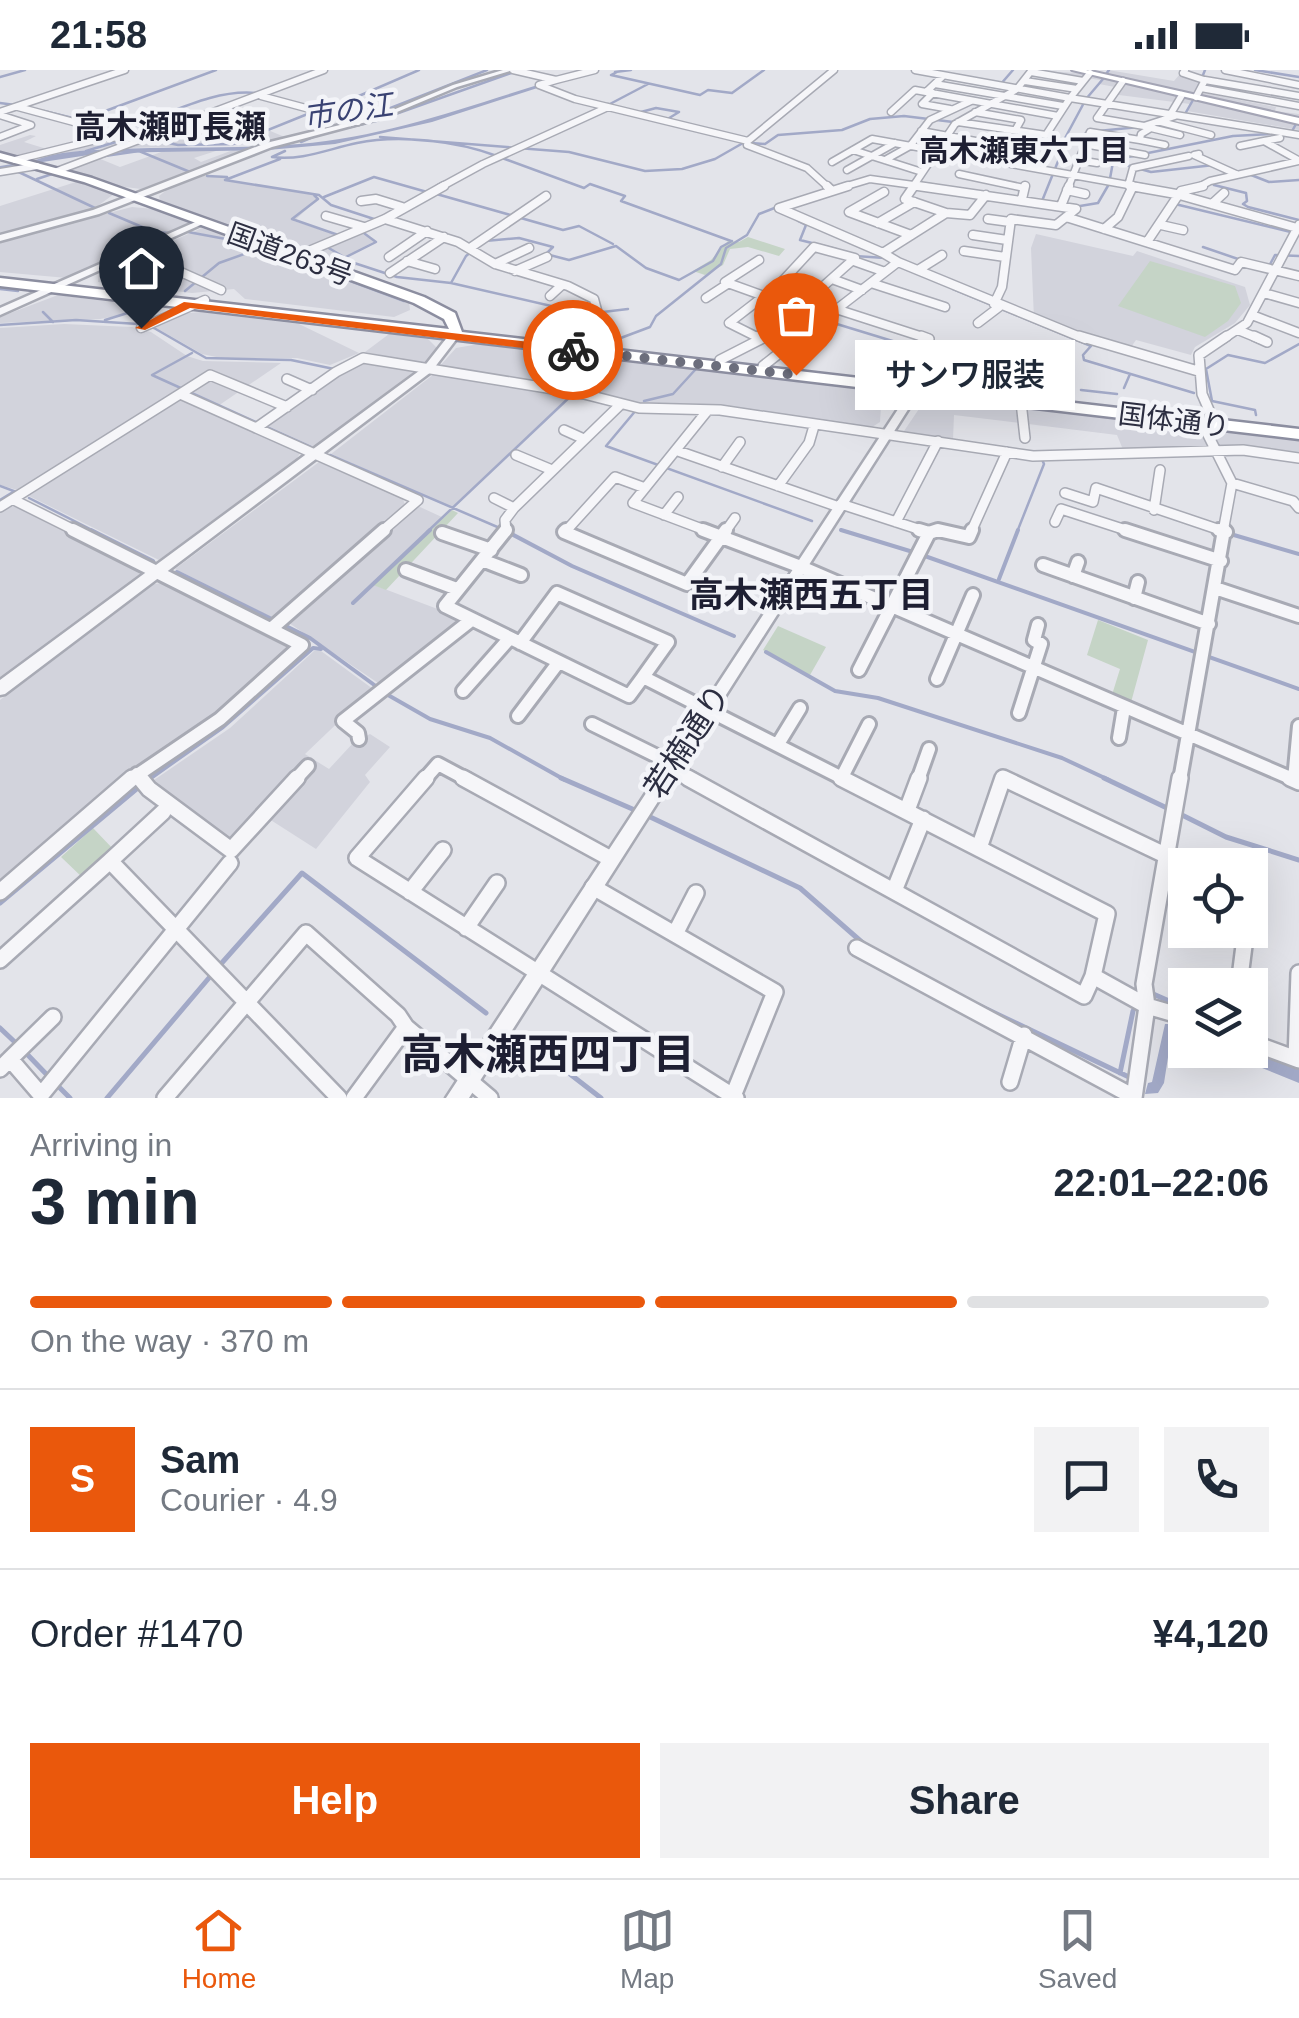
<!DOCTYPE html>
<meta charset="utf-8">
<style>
:root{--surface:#fff;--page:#f2f2f3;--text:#1f2937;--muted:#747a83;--line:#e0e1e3;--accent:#ea580c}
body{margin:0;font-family:Arial,"Noto Sans JP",sans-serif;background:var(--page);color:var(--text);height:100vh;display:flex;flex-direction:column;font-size:38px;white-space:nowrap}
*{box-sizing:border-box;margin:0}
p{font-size:32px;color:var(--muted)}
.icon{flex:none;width:55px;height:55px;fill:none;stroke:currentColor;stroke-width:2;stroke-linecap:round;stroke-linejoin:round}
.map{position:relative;height:1028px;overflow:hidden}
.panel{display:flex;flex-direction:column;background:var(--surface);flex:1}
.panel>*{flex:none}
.fabs{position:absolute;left:1168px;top:778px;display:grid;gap:20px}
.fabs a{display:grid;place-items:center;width:100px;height:100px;border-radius:0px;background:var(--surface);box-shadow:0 10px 40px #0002;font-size:50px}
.pin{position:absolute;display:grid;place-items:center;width:85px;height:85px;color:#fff;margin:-102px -42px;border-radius:50% 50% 50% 0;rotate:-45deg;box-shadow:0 0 10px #0007}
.pin .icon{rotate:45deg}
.courier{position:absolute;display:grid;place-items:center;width:100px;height:100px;margin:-50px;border:8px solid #ea580c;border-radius:50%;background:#fff;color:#222;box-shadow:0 2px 12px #0007}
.bubble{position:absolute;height:70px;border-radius:0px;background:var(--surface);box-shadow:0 10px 40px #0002;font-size:32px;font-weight:600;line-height:70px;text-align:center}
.overview em{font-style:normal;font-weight:600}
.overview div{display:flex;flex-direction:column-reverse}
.overview{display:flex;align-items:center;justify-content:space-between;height:170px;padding:0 30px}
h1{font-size:65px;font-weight:600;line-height:75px}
.bar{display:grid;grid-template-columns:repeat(4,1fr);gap:15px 10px;align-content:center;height:120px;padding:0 30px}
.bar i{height:12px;border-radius:8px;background:var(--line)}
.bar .on{background:var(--accent)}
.bar p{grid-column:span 4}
.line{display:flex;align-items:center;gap:25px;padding:0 30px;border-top:2px solid var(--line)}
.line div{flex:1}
.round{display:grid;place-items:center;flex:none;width:105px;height:105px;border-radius:0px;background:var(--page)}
.action{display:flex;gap:20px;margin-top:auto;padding:20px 30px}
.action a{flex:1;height:115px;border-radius:0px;background:var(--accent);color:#fff;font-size:40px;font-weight:600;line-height:115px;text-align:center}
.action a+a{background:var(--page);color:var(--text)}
.status{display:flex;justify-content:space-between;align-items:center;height:70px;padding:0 50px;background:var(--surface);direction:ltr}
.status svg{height:28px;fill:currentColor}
.tabs{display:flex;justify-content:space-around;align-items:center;height:140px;border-top:2px solid var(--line);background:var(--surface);font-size:28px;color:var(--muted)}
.tabs a{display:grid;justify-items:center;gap:5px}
.tabs .on{color:var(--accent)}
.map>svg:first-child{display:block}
.built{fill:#d2d3dc}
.green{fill:#c5d4c6}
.water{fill:#a2a9c7}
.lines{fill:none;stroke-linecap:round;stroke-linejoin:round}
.stream-far2{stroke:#a2a9c7;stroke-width:2.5}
.stream-far1{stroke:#a2a9c7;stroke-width:4}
.stream{stroke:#a2a9c7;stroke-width:5}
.canal{fill:#a2a9c7;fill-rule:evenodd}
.minor-far4-casing{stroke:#a8aab4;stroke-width:9}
.minor-far3-casing{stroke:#a8aab4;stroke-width:11}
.minor-far2-casing{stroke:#a8aab4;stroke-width:12}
.minor-far1-casing{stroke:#a8aab4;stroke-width:18}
.minor-casing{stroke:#a8aab4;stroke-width:20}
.tertiary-casing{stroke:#a8aab4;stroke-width:5}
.primary-casing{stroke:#a4a5b5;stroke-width:4}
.trunk-casing{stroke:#8c8ea0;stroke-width:5}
.minor-far4{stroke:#f6f6f9;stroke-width:6}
.minor-far3{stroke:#f6f6f9;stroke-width:8}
.minor-far2{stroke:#f6f6f9;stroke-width:9}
.minor-far1{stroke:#f6f6f9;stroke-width:12}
.minor{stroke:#f6f6f9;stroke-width:15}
.tertiary{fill:#f6f6f9;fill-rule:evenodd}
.primary{fill:#fff;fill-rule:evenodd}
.trunk{fill:#fff;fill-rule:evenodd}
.route{fill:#ea580c}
.done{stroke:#6c6e7c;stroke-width:10;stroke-dasharray:0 18}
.labels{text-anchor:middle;stroke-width:9;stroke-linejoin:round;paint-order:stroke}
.far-street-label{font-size:28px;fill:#2c2e41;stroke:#f3f4f8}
.far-water-label{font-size:30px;font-style:italic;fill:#394272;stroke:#f3f4f8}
.far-neighbourhood-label{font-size:30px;font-weight:bold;fill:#1e1f32;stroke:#f3f4f8}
.far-quarter-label{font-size:32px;font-weight:bold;fill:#1e1f32;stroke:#f3f4f8}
.street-label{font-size:32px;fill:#2c2e41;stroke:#f3f4f8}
.neighbourhood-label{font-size:35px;font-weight:bold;fill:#1e1f32;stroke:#f3f4f8}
.near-neighbourhood-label{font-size:42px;font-weight:bold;fill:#1e1f32;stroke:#f3f4f8}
</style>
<div class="status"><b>21:58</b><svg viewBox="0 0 49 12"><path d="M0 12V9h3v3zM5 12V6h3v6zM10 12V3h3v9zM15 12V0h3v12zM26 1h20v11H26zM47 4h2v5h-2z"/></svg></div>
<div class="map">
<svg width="1299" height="1028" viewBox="0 0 1299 1028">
<rect width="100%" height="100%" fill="#e3e4ea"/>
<path class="built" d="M1035,0l53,4 211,49v7l-112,-19 3,-7 -79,-10 4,-7 -16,-3 1,-4z
M1108,0l66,11 6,-7 14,2 10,3 -6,13 78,15 -1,4 24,3v5l-194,-45z
M182,58l53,15 33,-13 19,8 -50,7 -147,4 -59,12 -31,-9v-7l30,-10 6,1 -12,6 26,8 48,-12 52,2z
M219,80l-25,8 7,4 32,-12h18l-110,39 -24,-3 -52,-17 33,-11 22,9 44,-16z
M204,106l23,1 -2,3 89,15 4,4 -24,22 51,17 14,-6 16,9 -33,18 15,6 -9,5 -188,-70 -1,-4 9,-7z
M79,111l35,13 -19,14 -95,26v-28z
M132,137l22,2 40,15 -127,54 -67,-6v-31z
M202,158l207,74 1,8 -16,7 -149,-18 -11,-10 -42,4 -94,-11 1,-9z
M1036,164l97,22 4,-5 108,36 5,18 -15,18 -40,24 -4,8 -55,-15 -7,10 -95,-31 -3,-71z
M58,225l85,11 -15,8 -28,5 -100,4v-6z
M200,242l99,12 60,29 -29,12 -33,-7h-76l-19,-4 -49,-28 26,-12z
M64,254l68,3 19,5 36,24 16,5 78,2 -63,43 -37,-17 -160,102 -21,-6v-157z
M389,264l39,5 10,10 -12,15 -61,-12z
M479,274l403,47 -2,31 -11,7 -153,-21 -79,-2 -198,-39 17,-19z
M357,291l59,9 -102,77 -48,-22z
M434,304l136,23 -117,111 -122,-54z
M939,327l360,43v16l-53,-8 -122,4 -7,-17 -163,-20 -1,25 -51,-6 21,-31z
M184,330l116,53 -3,5 -138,102 -130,-64 146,-95z
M319,392l84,37 2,6 -130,114 -100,-50z
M16,435l124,66 -1,5 -139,103v-167z
M420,437l24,11 -70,67 90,34 -59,51 -27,13 -92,-62 127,-113z
M163,513l125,63 -1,9 -67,58 -209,164 -11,3v-180l153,-116z
M314,581h7l52,38 -68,65 24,15 25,-27 16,-8 20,13 -25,28 5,7 -54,67 -50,-32 -38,42 -90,-68 92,-63z"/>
<path class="green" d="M748,167l37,12 -6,7 -31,-9 -18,2 -7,16 -18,10 -12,-4 18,-11 17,-19 11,1z
M1150,191l85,25 6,17 -13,18 -23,16 -87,-31z
M452,440l6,3 -72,77 -13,-5z
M1098,550l50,20 -18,66 -19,-8 9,-29 -33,-14z
M778,556l48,21 -16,28 -47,-25z
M93,758l22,23 -31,28 -23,-22z"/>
<path class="water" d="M1165,954h20v12l-14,2 -7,45 -6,10 -13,1 3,-11 4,-1z
M1250,979l49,20v14l-81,-33z"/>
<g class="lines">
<path class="stream-far2" d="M1255,0l44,7
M615,2l16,-2
M617,2l-6,3 89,20 8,-5 24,3 32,-23
M1106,4l3,-4
M0,7l25,-7
M1000,15l13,-15
M1197,20l8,-20
M0,33l15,2
M608,35l40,-21
M44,41l37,9 135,-50
M324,41l95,-41
M641,42l15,-4 23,4 -13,8
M1185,44l8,-14
M360,50l127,-50
M1098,61l41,-4
M329,62l47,-11 138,-49
M1291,63l5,-9
M127,66l16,-8 -7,-3c38,-13 79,-36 120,-32
M1046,66l20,4
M380,67l189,15 76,19 37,-2 33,-10 28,-16
M146,68l32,7 55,-1 82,-33
M1064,70l22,-41 17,-20
M301,72l19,-8
M751,73l14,1 13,-9 64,-5 28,-11 34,-3 49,6
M86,81l33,-10
M285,81l-13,6c30,4 56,-8 85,-14 42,-9 100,-2 140,13
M105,86l34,-5 51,21
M502,88l82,30 6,-4 35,12 -4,5 110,40
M280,89l-55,21 94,15 12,10 46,15
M1115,92l36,10 63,-7
M8,97l87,41
M1246,103l23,9 30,-2
M207,106l20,1
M37,109l15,-5
M1214,115l32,8 1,8 -4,3 5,3 51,13
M433,123l130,37 16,-4 34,18
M314,125l4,4 -26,20 49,17
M324,127l50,-20 53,15
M1042,131l21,-52 26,-18
M1175,134l124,30
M1074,137l24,-4 11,-19 4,-22 5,-3 115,-23 38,-2
M109,143l45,19 -17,17
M798,151l8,4 -6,15 36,9
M154,162l17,1
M188,162l54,10
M327,177l17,10
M1203,177l38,13
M855,186l30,2
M342,189l55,18 54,6 15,-27 19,-15 34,-3 34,9 -7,7 23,6 47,-14 30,22 33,12 34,-19 8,-14 11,-6
M332,194l44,-22 -15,-11
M1268,198l7,-13 24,1
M451,213l135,31 42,-5
M0,219l18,2
M953,219l138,57 -8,9 1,5 110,33
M185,221l34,-28 42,-15 143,53
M43,242l10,10
M105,250l42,-13
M827,251l72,22 28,3
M0,255l76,-5 62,4 16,4 52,30 85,2 43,9
M595,264l23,5 32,-12 6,-11 65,-52 5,-16 21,-13 12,-21 18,-7
M756,276l12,-5 57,-52
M192,283l-40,22 159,72
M985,291l15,7
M1011,303l61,16
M1124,318l6,-14
M1081,320l36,4
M644,331l29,-7 22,-24
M637,339l-31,37 206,75
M1256,345l-1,-5 -43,-9 -6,-32 22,-14 37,8 34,-19
M330,385l179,77
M0,416l19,7
M29,428l67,34
M0,430l13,-8
M841,460l7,2
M427,462l147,-139
M1017,462l27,-68 -3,-7"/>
<path class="stream-far1" d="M91,460l62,31
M504,460l68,36 162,70
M841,460l72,22
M1227,463l72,21
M922,485l377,134
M177,502l133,66 78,57 42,24 60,19 75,42
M999,509l19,-49
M353,533l77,-73
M766,582l69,39 43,7 184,60 47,22
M148,710l75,-53 90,-79 8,1"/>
<path class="stream" d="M561,708l76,33
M1104,708l65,31
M1178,743l48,24 73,23
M646,745l154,73 64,56
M0,833l140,-117
M220,895l82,-92 184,140
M1151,923l34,15
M978,935l153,73
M0,958l19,18
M522,967l79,61
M25,982l25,26
M1120,1003l13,-62
M57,1015l13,13
M107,1028l107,-126"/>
<path class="canal" d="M551,11l5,1 -124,40 -97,22 -67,6 -166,3 -66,10 -3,-2c24,-10 56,-11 82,-12 62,-3 123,0 184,-5 87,-7 169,-38 252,-63z
M24,92l2,1v2l-26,5v-4z"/>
<defs>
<path id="minor-far4" d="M513,0l43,10 -17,5
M915,0l155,28 -24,37 -88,-13
M1185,0l-2,3 21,7
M1225,0l74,15
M1031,2l52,9
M1090,3l-20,25 229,37
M943,6l-17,16 132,24
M556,10l39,-10
M1025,11l52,8
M1123,11l-26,37 47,8 31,-10
M935,14l128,22
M539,15l36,14 173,42 -1,4 60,23 22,20
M1201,18l98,18
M933,23l-11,11 28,5
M261,26l97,26
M1196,27l9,-17 94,16
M18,37l63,17 27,13
M0,42l125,-42
M891,42l24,-22 11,2
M975,42l46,8 -5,9
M0,45l31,10 -31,12
M1170,45l12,-20
M1161,52l50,13
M1151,58l29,7
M921,61l71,13
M1280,68l-16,3 34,19
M1140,70l25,5
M748,71l86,-71
M1084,74l61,11
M1240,76l24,-5
M853,80l69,22
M1199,84l-5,1 42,19
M15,90l93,-23 35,3
M885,90l25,-14 20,-26 41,-19
M1078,90l19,3
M832,92l40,-23 273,49
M847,100l48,-27
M57,101l267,-101
M0,102l37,-6
M959,104l65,14
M1128,116l5,-18 56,-12
M439,118l44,-24 125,-57
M840,118l30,-9 65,9
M912,118l43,-64 62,-35 15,-19
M1068,118l22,-56 50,8 1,-6 10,-6 -7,-2
M1197,118l13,-7 89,-20"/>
<path id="minor-far3" d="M827,116l3,3
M848,116l-69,22 104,45
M918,116l158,23 -20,16 -45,-6 -9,68 -8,17
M1131,116l45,8 121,34
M1067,120l18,4
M884,122l-35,20 62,23
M1022,129l3,-13
M361,131l15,-2 26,8
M1212,134l12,-11
M1061,136l8,-20
M946,143l24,2 16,-20
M326,146l38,11
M1066,147l169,53 6,-8 58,14
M385,149l73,23 37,22 73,22 26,13 4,15 -22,25
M988,149l22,3
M878,153l36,-21
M1161,155l22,5
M1104,159l14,-12 15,-31
M973,165l34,5
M1147,172l34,-51 22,-5
M814,177l41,11 -45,40 -32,-12z
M470,178l76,-52
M964,181l41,6
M136,182l85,38
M297,186l88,-37 59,-33
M389,187l38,-26
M759,190l-34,22 39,14 -35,27 32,16
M851,190l34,12
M407,191l28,8
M898,192l187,77
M495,194l34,-16
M918,200l24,-15
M515,201l32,-14
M390,203l54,-36
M832,209l30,11
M871,213l74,24
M1264,223l35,10
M550,226l12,-11
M706,228l23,-15
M836,239l93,30
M1252,245l47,18
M978,253l21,-16
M141,258l64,-28
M1238,260l22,9
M798,269l100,-77 -15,-9 63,-40 -41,-14 9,-13
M1223,269l24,-16 52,-98"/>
<path id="minor-far2" d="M921,266l8,3
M1079,266l119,35
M1254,266l13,6
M572,273l6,-7
M720,290l43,-22 -4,-2
M763,296l38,-30
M287,309l25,11
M945,317l-2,-34 7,-4 32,7
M180,324l30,-19 77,32
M1021,332l4,36
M708,340l-75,93 77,29
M1202,353l30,60 -9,49
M1215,354l-13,-30 -3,-39 28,-19
M256,358l80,-56 27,-14 221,36 55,14 81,2 313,46 210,-6 56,8
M564,360l20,9
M678,381l161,56
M516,385l36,15
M722,397l18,-25
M1232,413l61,18 6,7
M778,416l31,-43 5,-17
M1065,423l28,9 3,-14 130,44
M494,428l20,10
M16,431l62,31
M841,434l86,28
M0,437l180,-113 238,106 -37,32
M1154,440l6,-40
M664,445l14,-18
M896,452l42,-81
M1055,452l6,-13 71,23
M506,462l-1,-12 9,-12 106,-103
M565,462l50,-55 30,11
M725,462l10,-14
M931,462h17
M971,462l36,-80"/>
<path id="minor-far1" d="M73,460l229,115 -82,74 -90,61
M506,460l-61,76 184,90 14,-19 203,103
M566,460l-2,2 123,52 39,-54
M703,460l98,37 494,213
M919,460l10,3
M1125,460l96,31
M1219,460l7,2
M442,463l49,17
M482,490l39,15
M1043,495l166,59
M406,500l51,19
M1073,506l5,-14
M1215,518l84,28
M1134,528l4,-16
M271,559l113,-99
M520,573l37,-50 111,49 -25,35
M859,600l70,-137 9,-3 31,7 3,-7
M937,609l36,-84
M463,621l46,-52
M1019,643l22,-69 -7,-4 4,-15
M518,646l40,-53
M592,654l81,40
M1119,668l5,-30
M359,669l-1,-6 -15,-12 127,-100
M778,674l22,-36
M670,698l23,12
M137,704l5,6
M842,707l27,-53
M295,710l13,-14
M424,710l14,-16 30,16
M918,710l11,-31
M1002,710h6
M1180,710l44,-250
M1294,710l5,-54"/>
<path id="minor" d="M140,708l9,11 82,61 66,-72
M426,708l-69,80 379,240
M463,708l148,81
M688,708l396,218 9,-20
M841,708l266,136 -14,62 54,30 38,11
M1290,708l9,4
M907,740l12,-32
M979,778l24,-70 164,78
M110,791l53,-49
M593,817l182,105 -42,104
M894,821l29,-72
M0,822l132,-114
M410,822l33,-42
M466,858l31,-45
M675,864l21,-41
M857,878l277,149
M0,890l110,-99 229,237
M1239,915l7,-55
M1250,972l49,18
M10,989l43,-42
M1296,989l3,-86
M0,999l10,-10 31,36 189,-232
M1010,1012l14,-47
M165,1028l141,-165 92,82 8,12
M354,1028l52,-71 84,71
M1134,1028l13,-92 -3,-22 36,-206"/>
<path id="tertiary" d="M503,0h10l-56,17 -72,30 -113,30 -173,67 -99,27v-6l93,-25 173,-67 115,-28 72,-30z
M200,150l7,2 -207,93v-7z
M453,264l5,3 -27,35 -426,322 -5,1v-15l423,-312 26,-33z
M911,310l5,3v14l-447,701h-23l460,-701v-14z"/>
<path id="primary" d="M1072,0h14l213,48v6z"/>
<path id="trunk" d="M0,83l92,25 332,119 31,16 7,19 837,97v10l-1299,-153v-8l449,51 -5,-10 -30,-16 -330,-121 -84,-23z"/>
</defs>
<use href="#minor-far4" class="minor-far4-casing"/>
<use href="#minor-far3" class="minor-far3-casing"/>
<use href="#minor-far2" class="minor-far2-casing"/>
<use href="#minor-far1" class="minor-far1-casing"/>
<use href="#minor" class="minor-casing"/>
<use href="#tertiary" class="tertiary-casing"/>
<use href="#primary" class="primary-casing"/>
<use href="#trunk" class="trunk-casing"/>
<use href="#minor-far4" class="minor-far4"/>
<use href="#minor-far3" class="minor-far3"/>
<use href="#minor-far2" class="minor-far2"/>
<use href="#minor-far1" class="minor-far1"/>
<use href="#minor" class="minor"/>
<use href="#tertiary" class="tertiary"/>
<use href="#primary" class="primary"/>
<use href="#trunk" class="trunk"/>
</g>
<path class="route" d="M184,232l389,45 6,3 -6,4 -383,-46 -45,22 -10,-2z"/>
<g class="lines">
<path class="done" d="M573,280l223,25"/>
</g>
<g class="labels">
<g class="far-street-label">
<text transform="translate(290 184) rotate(20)" y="10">国道263号</text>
<text transform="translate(1174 350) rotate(7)" y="10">国体通り</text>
</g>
<g class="far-water-label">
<text transform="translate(348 41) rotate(-8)" y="10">市の江</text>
</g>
<g class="far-neighbourhood-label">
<text x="1024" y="91">高木瀬東六丁目</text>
</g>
<g class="far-quarter-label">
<text x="170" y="68">高木瀬町長瀬</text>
</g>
<g class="street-label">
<text transform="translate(687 671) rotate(-57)" y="11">若楠通り</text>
</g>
<g class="neighbourhood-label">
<text x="811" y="537">高木瀬西五丁目</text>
</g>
<g class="near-neighbourhood-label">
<text x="548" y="999">高木瀬西四丁目</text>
</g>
</g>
</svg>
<div class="fabs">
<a><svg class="icon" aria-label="locate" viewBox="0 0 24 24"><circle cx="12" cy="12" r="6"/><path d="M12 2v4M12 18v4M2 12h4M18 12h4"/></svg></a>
<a><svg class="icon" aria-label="layers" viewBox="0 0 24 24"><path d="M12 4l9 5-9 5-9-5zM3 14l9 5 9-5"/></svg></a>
</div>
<div class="pin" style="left:796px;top:305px;background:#ea580c"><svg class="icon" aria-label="bag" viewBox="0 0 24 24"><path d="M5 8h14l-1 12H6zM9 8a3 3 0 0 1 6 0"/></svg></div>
<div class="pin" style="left:141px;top:258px;background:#1f2937"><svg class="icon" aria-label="home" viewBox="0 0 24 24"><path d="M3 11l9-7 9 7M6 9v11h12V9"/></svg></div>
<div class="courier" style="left:573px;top:280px"><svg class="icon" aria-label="bike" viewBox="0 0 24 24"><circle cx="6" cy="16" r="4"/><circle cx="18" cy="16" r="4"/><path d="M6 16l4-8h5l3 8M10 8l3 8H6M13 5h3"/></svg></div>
<div class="bubble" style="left:855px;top:270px;width:220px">サンワ服装</div>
</div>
<section class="panel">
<div class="overview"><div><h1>3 min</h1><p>Arriving in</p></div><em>22:01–22:06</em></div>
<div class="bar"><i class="on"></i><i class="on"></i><i class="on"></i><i></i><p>On the way · 370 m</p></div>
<div class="line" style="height:180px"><b class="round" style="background:var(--accent);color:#fff">S</b><div><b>Sam</b><p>Courier · 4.9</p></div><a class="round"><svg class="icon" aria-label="chat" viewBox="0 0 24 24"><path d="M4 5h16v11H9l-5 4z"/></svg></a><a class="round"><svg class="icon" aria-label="phone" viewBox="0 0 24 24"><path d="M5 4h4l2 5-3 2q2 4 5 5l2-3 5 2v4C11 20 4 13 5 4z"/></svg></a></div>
<div class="line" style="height:130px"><div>Order #1470</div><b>¥4,120</b></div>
<div class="action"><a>Help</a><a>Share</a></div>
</section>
<nav class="tabs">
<a class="on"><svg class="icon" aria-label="home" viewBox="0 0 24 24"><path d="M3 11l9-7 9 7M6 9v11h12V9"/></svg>Home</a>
<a><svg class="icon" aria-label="map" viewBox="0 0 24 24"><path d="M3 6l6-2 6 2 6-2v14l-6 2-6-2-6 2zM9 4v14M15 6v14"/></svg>Map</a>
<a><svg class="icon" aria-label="saved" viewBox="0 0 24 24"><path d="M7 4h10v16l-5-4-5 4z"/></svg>Saved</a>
</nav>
